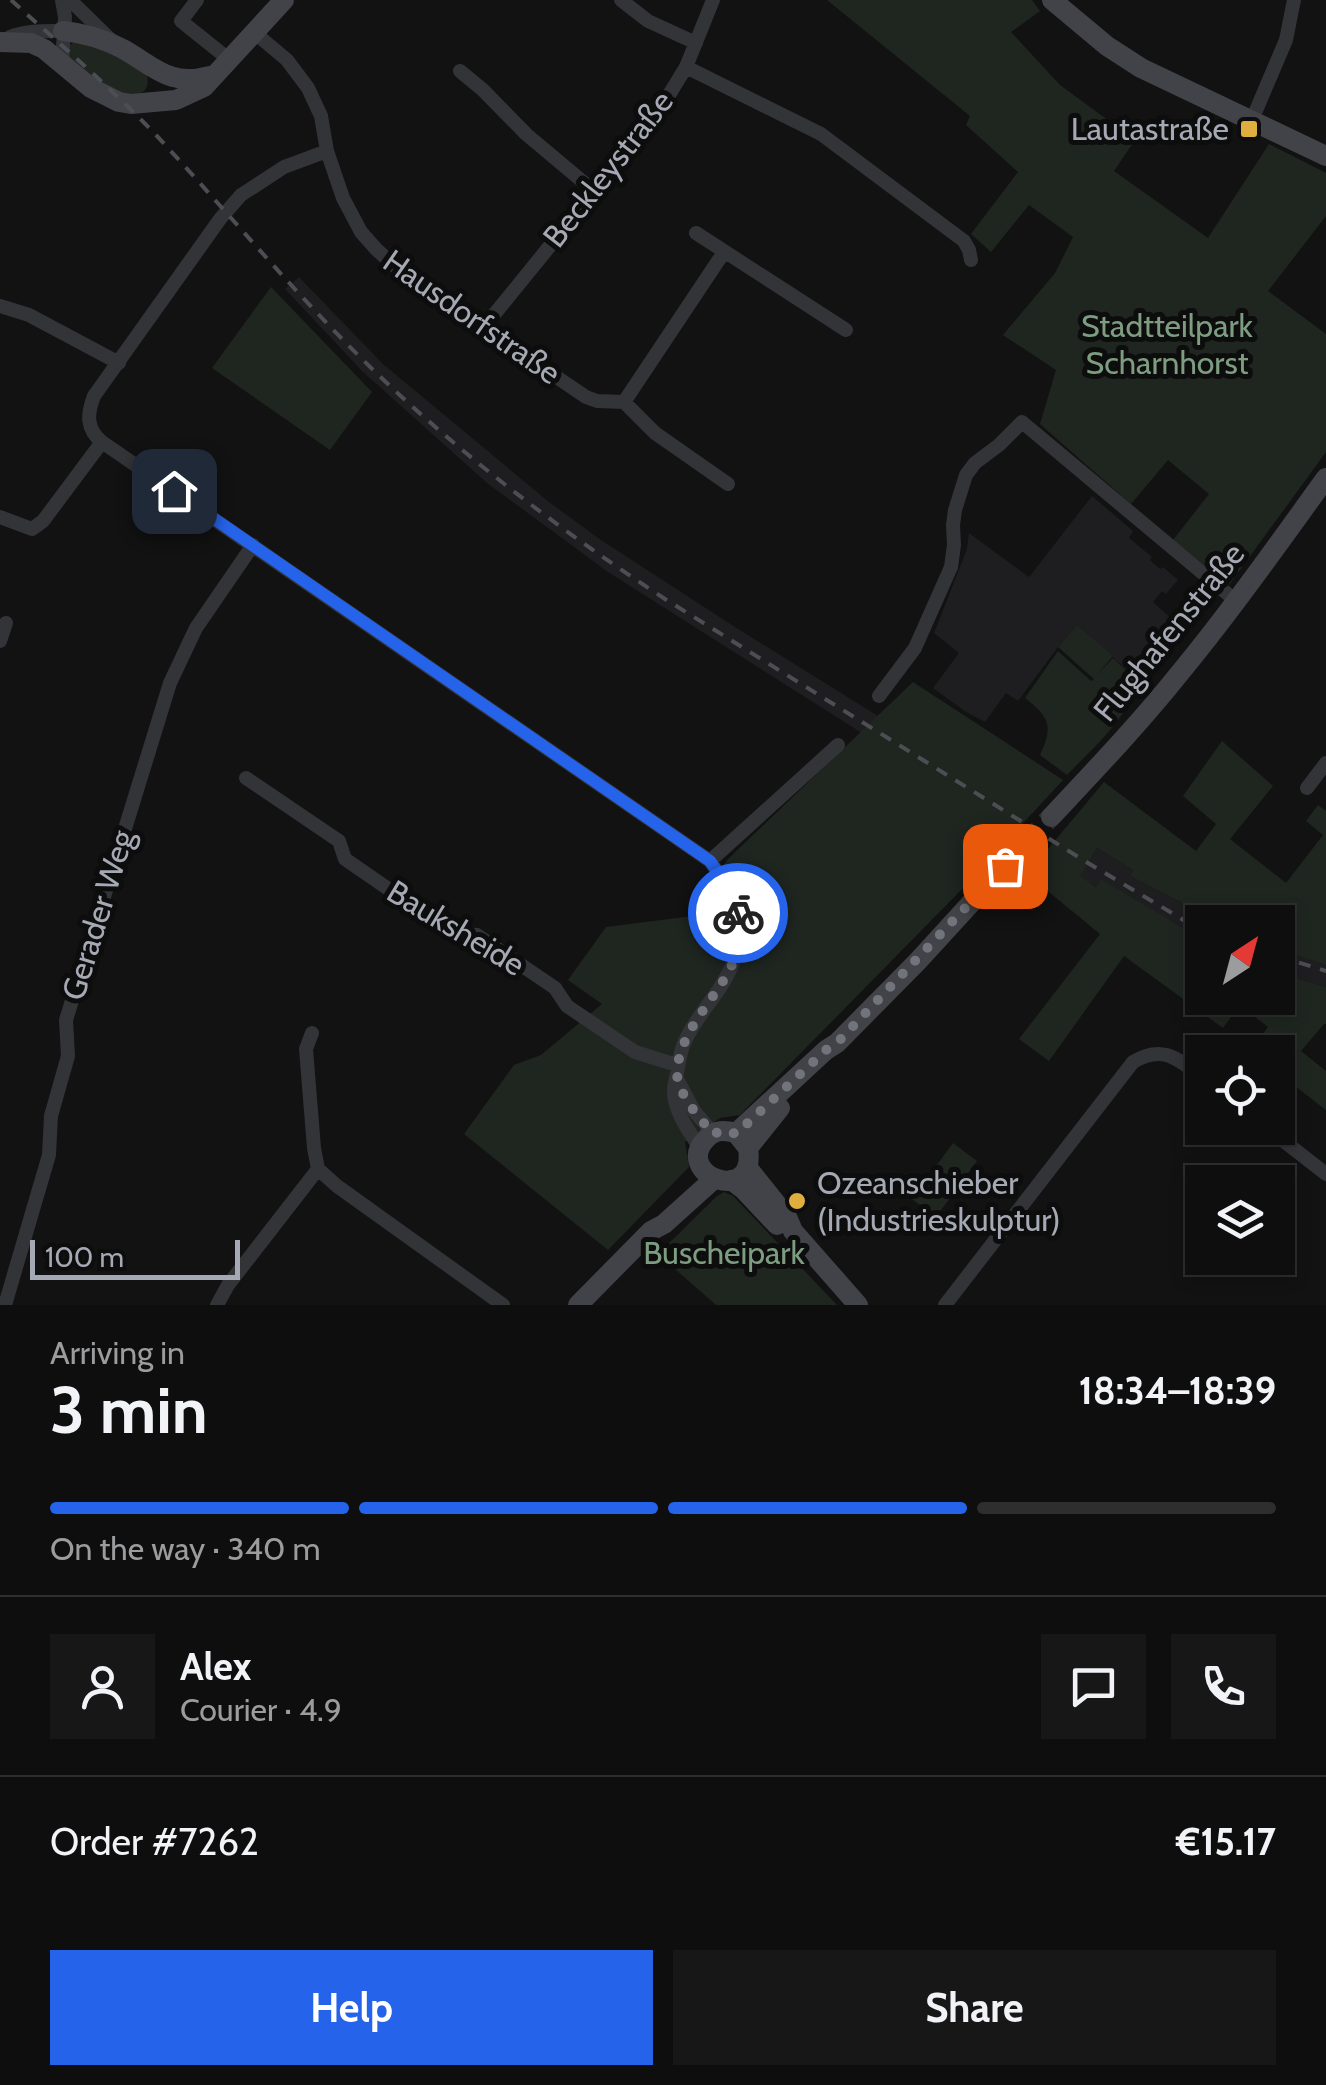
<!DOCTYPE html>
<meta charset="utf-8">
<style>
:root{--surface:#0e0e0e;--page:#171717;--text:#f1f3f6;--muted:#9b9c9e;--line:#2e2e2e;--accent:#2563eb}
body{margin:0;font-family:Cabin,sans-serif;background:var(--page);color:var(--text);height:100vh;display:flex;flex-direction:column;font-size:38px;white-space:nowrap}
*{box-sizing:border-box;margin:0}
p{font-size:32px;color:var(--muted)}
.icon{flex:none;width:55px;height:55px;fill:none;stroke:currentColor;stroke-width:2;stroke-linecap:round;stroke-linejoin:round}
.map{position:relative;height:1305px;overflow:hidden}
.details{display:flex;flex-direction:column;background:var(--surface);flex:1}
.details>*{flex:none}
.needle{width:65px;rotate:36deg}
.tools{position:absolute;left:1185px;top:905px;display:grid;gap:20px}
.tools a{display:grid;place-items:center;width:110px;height:110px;border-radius:0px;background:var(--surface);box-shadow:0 5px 15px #0003,0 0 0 2px var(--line);font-size:50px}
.scale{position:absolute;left:30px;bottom:25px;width:210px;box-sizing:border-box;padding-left:10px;border:5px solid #a5a9b3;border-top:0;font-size:28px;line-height:35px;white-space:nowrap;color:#a5a9b3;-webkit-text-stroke:8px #0d0d0e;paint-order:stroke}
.pin{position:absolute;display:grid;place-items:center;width:85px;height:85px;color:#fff;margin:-42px;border-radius:20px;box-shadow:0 5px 15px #0006}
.courier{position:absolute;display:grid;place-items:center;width:100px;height:100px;margin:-50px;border:8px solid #2563eb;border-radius:50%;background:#fff;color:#222;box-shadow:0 2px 12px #0007}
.headline em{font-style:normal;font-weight:700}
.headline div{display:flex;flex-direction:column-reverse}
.headline{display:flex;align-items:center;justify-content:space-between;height:170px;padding:0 50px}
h1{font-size:65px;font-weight:700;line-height:75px}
.bar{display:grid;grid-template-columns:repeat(4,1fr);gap:15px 10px;align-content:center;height:120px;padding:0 50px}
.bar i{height:12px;border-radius:8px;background:var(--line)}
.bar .current{background:var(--accent)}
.bar p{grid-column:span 4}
.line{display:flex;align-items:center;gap:25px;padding:0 50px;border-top:2px solid var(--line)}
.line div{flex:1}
.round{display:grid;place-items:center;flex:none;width:105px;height:105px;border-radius:0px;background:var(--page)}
.action{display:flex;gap:20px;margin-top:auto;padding:20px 50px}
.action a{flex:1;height:115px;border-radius:0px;background:var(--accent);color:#fff;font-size:40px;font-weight:700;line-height:115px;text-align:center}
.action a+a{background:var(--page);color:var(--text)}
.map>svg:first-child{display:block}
.built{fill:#1e1e20}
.green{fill:#1f2620}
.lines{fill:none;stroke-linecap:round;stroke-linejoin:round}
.secondary-tunnel{stroke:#2f3033;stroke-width:20;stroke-dasharray:20 10;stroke-linecap:butt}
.street{stroke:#333438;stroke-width:14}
.secondary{stroke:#424348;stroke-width:20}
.rail{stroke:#4d4e53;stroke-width:4;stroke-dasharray:12 10;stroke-linecap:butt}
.done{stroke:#72747b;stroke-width:10;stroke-dasharray:0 18}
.route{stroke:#2563eb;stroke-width:12}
.poi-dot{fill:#dfae3e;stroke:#0d0d0e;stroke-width:4}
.labels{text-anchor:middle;stroke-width:10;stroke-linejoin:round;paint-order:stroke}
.poi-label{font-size:32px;fill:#a5a9b3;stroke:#0d0d0e;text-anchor:end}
.street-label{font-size:32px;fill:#a5a9b3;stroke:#0d0d0e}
.park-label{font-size:32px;fill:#7d9c80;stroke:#0d0d0e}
</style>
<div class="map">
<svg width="1326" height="1305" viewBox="0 0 1326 1305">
<rect width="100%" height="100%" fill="#121213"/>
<path class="built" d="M299,277l84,87 166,138 52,38 134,87 233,145 -21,15 -339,-215 -121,-89 -125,-112 -77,-82z
M1092,496l41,35 -4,7 23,19 -2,3 10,9 3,-2 15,13 -12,14 -4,-3 -9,11 27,24 -42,54 -61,-55 -19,22 -40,54 -12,-8 -21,29 -19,-10 -33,-24 26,-35 -25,-20 33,-84 2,-16 60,44z
M1097,848l36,22 -3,6 89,46h-17v17l-100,-59 -5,7 -18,-10z
M1278,949l48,16v22l-48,-14z"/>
<path class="green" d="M827,0h205l8,11 -29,21 49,53 75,55 -21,31 94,67 61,-94 57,29v43l-58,75 58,43v118l-97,133 -56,-45 36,-46 -41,-34 -37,44 -91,-80 16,-54 -53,-35 52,-62 18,-36 -44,-32 -38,47 -20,-18 47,-62 -52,-47 4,-9z
M75,41l32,8 40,26c10,44 -78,2 -79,-21 -1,-7 3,-9 7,-13z
M271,287l101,105 -42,58 -118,-82z
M1077,625l36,31 -17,20 17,-18 24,23c-10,39 -43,66 -70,94l-27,-20c14,-30 9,-38 -15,-57l33,-47 33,30 3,-2 -36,-32z
M913,682l150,98 -93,101 -230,234 -20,3 -35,24 4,25 -81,83 -144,-116 50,-69 27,-10 61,-51 -34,-24 38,-53 87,-11 34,-56z
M1222,741l51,45 -43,53 56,44 37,-48 -17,-14 12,-16 8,6v154l-48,-16v-27h-59l-89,-46 3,-6 -36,-22 -17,28 16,11 5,-8 101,60v59h76v-25l48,14v37h-2l-23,27 25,20v39l-48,-37v-21h-28l18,-25 -18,-14 -4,4 -10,-7 -13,18 -99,-72 -75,105 -30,-22 81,-105 -73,-60 77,-92 92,69 20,-27 -33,-28z
M953,1143l24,18 -41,56 -24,-18z
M724,1192l9,4 104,109h-121l-58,-51 59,-58z"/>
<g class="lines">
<path class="secondary-tunnel" d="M1025,844l26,-27"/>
<path class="street" d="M62,0l3,17 -3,46
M70,0l40,39
M197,0l-16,21 50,40
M621,0l27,21 48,22
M255,33l32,27 21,28 13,28 6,35 16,47 18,34 15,17 24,22 186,126 11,4 27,1 31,31 73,51
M10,37c16,-7 35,-6 53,-6
M686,67l135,67 143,107 5,9 2,10
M460,71l23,19 43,44 68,57
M1252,120l34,-80 8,-40
M327,151l-43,16 -43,28 -21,24 -126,177c-7,18 -8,33 8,46l608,419c33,47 43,77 9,128 -11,17 -25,32 -34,52 -6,12 -6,25 -9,37 -2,9 -3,14 -1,23 4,18 16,32 25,48
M696,233l150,97
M0,306l29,9 90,48
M484,327l174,-214 28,-46 27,-67
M624,402l100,-150
M0,517l32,12 11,-8 59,-79
M0,641l6,-18
M879,696l36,-48 36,-81 3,-22 -1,-20 2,-15 11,-35 9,-12 24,-18 23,-23 214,179
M246,778l93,63 6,18 100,69 11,6 21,1 78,53 12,18 68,46 42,13
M1307,788l19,-25
M710,861l128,-116
M312,1033l-6,16 8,99 4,21 19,17 166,119
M677,1079l17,32 19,22
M1267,1128l59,46
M5,1305l44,-150 2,-39 17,-60 -2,-36 104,-337 26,-55 57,-83
M217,1305l11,-20 90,-116
M945,1305l188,-243c30,-18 45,-3 69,15"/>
<path class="secondary" d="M1052,0l55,46 34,22 185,88
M63,31c21,2 41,8 60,18 32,18 47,38 86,27
M0,42l31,1 13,6 47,39 28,14 12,2 45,-4 28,-13 80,-87
M1051,817c44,-47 88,-93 128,-143 52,-63 99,-130 147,-196
M736,1133l90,-83 11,-7 81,-82 107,-117
M748,1148l-12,-15c-11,-3 -21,-4 -30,6 -34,36 51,68 42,9l32,-40
M747,1167l40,50 6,14 65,74
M731,1180l12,9 34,36
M578,1305l73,-74 13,-7 50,-45"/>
<path class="rail" d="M11,0c49,44 99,87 145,135 69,74 133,152 206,224 92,91 195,169 303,240l423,264 114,68
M1278,956l48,15"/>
</g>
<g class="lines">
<path class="done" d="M738,913c14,56 -42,90 -57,139 -2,7 -5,15 -4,23 3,22 22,42 36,59l12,-4 11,4 90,-84 11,-7 168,-177"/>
<path class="route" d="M174,491l536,370 22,32 6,20"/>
</g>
<g class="poi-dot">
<rect x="1239" y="119" width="20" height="20" rx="5"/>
<circle cx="797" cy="1201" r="10"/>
</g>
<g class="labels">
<g class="poi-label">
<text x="1229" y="140">Lautastraße</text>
<text x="817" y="1194" text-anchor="start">Ozeanschieber<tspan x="817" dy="37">(Industrieskulptur)</tspan></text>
</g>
<g class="street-label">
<text transform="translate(608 169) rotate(-52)" y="11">Beckleystraße</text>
<text transform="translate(472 317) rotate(35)" y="11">Hausdorfstraße</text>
<text transform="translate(1169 632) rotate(-51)" y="11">Flughafenstraße</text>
<text transform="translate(98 915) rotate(-73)" y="11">Gerader Weg</text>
<text transform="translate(456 928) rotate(31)" y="11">Bauksheide</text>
</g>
<g class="park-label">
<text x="1167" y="337">Stadtteilpark<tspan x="1167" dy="37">Scharnhorst</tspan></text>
<text x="724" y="1264">Buscheipark</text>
</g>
</g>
</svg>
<div class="tools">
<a><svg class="needle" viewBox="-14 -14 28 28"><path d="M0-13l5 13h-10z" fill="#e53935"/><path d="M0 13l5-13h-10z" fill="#9b9c9e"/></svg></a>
<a><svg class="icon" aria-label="locate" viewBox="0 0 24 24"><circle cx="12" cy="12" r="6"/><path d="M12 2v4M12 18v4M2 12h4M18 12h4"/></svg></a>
<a><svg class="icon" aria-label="layers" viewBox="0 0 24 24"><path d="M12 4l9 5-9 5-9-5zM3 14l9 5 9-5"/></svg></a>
</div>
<div class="scale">100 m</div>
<div class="pin" style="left:1005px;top:866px;background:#ea580c"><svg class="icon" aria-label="bag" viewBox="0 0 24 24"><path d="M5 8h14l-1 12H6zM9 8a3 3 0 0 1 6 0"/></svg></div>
<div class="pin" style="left:174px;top:491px;background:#1f2937"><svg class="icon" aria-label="home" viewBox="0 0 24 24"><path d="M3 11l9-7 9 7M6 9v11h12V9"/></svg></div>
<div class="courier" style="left:738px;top:913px"><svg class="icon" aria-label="bike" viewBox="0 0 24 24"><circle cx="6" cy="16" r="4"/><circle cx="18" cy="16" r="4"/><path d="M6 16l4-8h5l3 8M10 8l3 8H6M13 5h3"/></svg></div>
</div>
<section class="details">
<div class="headline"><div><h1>3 min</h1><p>Arriving in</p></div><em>18:34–18:39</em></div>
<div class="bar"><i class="current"></i><i class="current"></i><i class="current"></i><i></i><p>On the way · 340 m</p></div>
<div class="line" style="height:180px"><a class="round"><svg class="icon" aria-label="person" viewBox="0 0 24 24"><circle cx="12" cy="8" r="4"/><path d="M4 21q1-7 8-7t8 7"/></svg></a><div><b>Alex</b><p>Courier · 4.9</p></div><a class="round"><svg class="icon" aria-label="chat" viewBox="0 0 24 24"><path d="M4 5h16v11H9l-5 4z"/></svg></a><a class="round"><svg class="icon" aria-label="phone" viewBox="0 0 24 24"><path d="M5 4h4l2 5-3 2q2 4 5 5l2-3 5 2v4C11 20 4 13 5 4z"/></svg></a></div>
<div class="line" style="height:130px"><div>Order #7262</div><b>€15.17</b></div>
<div class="action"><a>Help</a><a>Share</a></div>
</section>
